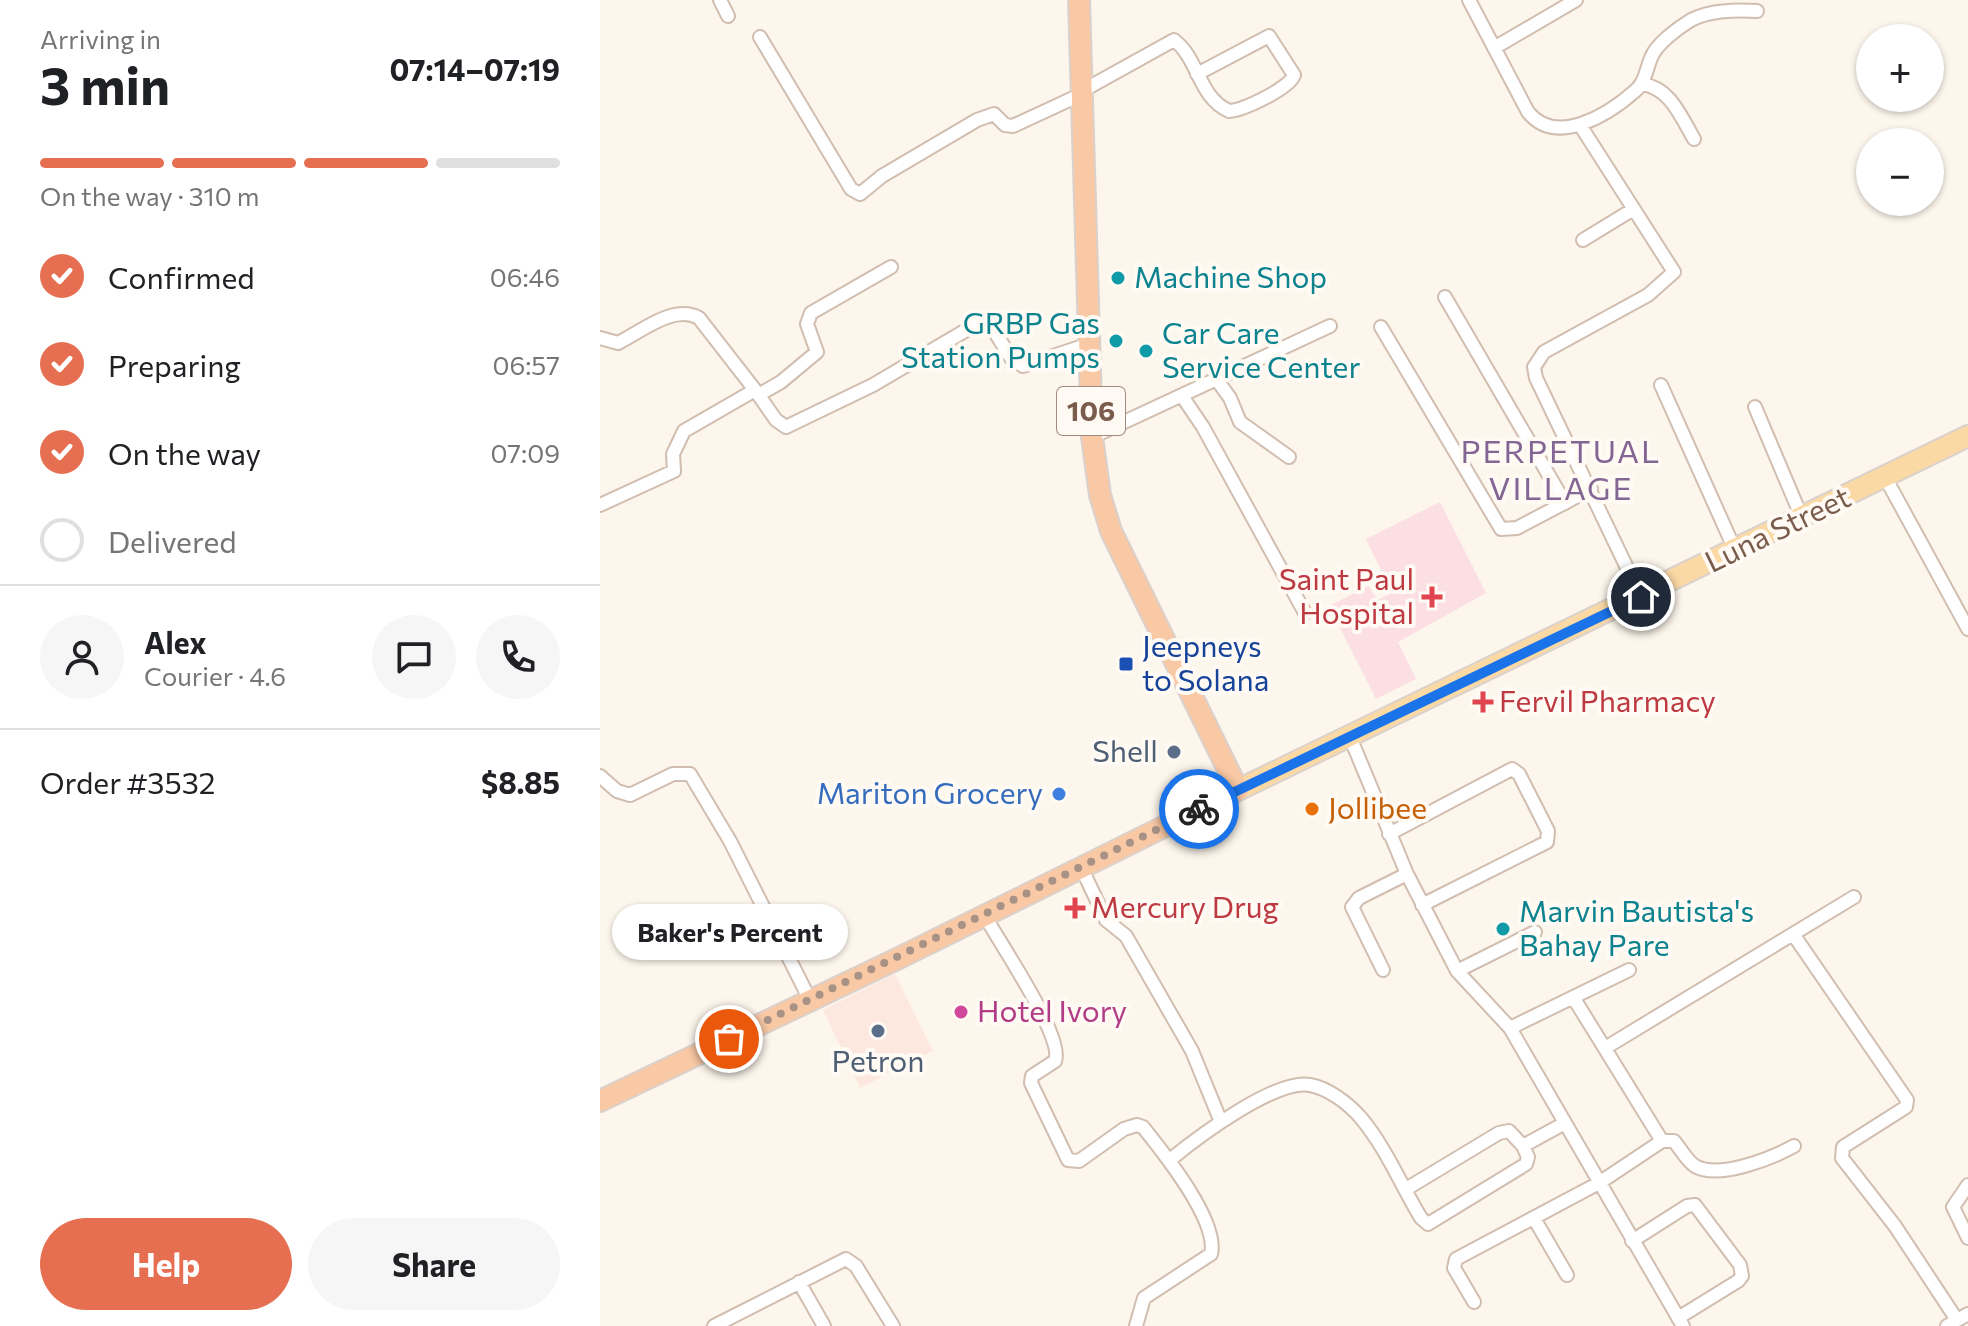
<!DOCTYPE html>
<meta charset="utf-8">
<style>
:root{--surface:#fff;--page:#f6f6f6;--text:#202124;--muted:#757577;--line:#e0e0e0;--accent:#e76f51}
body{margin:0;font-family:Commissioner,sans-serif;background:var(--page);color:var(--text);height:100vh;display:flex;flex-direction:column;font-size:30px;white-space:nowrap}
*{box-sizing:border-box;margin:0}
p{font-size:26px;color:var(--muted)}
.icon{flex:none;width:44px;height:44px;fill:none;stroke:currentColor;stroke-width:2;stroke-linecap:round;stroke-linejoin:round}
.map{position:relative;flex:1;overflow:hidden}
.side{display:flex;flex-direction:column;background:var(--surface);width:600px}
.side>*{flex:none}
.buttons{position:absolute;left:1256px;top:24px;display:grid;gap:16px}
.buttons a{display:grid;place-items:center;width:88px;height:88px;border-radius:50%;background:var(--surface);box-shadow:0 2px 6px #0004;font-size:40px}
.pin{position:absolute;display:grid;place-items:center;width:68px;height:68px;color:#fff;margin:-34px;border:4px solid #fff;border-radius:50%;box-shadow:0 2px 8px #0007}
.courier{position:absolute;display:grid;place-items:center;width:80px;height:80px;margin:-40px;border:6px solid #1a73e8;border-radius:50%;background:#fff;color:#222;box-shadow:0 2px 10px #0007}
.bubble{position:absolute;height:56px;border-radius:28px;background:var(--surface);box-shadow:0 2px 6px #0004;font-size:26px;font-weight:700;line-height:56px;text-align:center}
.head em{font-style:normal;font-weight:700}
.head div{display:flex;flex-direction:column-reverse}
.head{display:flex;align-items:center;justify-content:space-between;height:136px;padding:0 40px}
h1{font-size:52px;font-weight:700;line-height:60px}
.bar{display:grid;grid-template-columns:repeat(4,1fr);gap:12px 8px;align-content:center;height:96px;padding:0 40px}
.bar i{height:10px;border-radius:6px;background:var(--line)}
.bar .on{background:var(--accent)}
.bar p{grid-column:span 4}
.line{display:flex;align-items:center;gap:20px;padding:0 40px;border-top:2px solid var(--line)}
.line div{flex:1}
.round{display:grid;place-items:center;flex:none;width:84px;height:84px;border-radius:42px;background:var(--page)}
ol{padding:0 40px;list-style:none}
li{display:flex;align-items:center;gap:24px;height:88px}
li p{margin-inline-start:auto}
li .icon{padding:8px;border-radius:50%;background:var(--accent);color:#fff;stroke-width:4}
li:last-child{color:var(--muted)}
li i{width:44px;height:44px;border:4px solid var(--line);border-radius:50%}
.primary-button{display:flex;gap:16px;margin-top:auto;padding:16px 40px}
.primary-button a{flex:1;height:92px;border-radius:48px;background:var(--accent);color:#fff;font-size:32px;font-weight:700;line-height:92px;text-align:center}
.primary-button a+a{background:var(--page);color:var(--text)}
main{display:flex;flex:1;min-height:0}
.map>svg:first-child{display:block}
.commercial{fill:#fde8e0}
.medical{fill:#fbdfe3}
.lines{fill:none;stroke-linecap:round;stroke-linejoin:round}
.minor-casing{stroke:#d1beb0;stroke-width:16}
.primary-casing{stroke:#dad1cd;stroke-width:24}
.trunk-casing{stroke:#dad1cd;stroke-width:24}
.minor{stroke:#fff;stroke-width:12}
.primary{stroke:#fbd9a5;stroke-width:20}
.trunk{stroke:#f9c8a4;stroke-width:20}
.done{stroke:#a89285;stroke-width:8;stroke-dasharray:0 14.4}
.route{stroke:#1a73e8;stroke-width:10}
.culture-dot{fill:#0f9aa8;stroke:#fffaf3;stroke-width:3}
.health-dot{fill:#e0444e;stroke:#fffaf3;stroke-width:3}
.transit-dot{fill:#1a4fb4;stroke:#fffaf3;stroke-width:3}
.service-dot{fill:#5c6f8a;stroke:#fffaf3;stroke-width:3}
.shop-dot{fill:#3f7fe0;stroke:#fffaf3;stroke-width:3}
.food-dot{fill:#e8710a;stroke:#fffaf3;stroke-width:3}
.hotel-dot{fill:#d1479c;stroke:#fffaf3;stroke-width:3}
.labels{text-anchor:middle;stroke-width:8;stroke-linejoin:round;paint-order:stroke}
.shield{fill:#fffaf3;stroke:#a28b7f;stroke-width:2}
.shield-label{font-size:28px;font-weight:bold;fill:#7a5c4d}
.culture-label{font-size:30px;fill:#0d838f;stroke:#fffaf3;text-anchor:start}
.street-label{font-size:30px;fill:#7a5c4d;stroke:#fffaf3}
.health-label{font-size:30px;fill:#be3a42;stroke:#fffaf3;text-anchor:start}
.transit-label{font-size:30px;fill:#164399;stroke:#fffaf3;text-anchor:start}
.service-label{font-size:30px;fill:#4e5e75;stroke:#fffaf3;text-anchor:end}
.shop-label{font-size:30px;fill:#366cbe;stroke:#fffaf3;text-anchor:end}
.food-label{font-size:30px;fill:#c56008;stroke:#fffaf3;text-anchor:start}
.hotel-label{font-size:30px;fill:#b23c85;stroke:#fffaf3;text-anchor:start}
.neighbourhood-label{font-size:32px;letter-spacing:2px;fill:#846695;stroke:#fffaf3}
</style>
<main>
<section class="side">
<div class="head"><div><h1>3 min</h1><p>Arriving in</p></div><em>07:14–07:19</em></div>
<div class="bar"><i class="on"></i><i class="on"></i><i class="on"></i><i></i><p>On the way · 310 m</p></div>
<ol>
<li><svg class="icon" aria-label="check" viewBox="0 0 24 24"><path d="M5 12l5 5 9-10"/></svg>Confirmed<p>06:46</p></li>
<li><svg class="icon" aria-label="check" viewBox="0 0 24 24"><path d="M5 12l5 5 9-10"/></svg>Preparing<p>06:57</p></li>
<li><svg class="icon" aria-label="check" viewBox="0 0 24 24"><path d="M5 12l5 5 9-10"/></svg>On the way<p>07:09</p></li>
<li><i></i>Delivered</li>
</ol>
<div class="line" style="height:144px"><a class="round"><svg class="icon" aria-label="person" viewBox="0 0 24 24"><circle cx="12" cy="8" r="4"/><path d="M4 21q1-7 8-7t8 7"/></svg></a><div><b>Alex</b><p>Courier · 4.6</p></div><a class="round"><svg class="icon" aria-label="chat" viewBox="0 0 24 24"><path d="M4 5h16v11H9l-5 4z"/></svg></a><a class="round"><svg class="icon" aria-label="phone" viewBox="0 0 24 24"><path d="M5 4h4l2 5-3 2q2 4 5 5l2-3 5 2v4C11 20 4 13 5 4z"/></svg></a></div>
<div class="line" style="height:104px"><div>Order #3532</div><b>$8.85</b></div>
<div class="primary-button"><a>Help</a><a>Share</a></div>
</section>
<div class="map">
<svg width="1368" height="1326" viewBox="0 0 1368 1326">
<rect width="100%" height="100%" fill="#fdf6ec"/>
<path class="commercial" d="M295,974l38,77 -73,37 -37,-78z"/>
<path class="medical" d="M840,502l46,91 -88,49 18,37 -40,20 -47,-93 40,-20 8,14 15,-7 -26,-54z"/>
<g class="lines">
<defs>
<path id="minor" d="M120,0l8,16
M869,0l59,112c28,35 80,3 107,-21 10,-8 11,-21 16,-33 5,-14 27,-30 40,-38 19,-10 44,-10 66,-9
M160,37l91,152 9,5 22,-18 95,-56 17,-6 11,11 8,1 69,-32
M894,48l82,-48
M1042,84c28,4 38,31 52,55
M482,91l92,-51c25,19 24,57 55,71 15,-1 61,-23 65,-36l-25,-39 -72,38
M980,125l94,147 -26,23 -104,57 -10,15 2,11 105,219
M983,240l49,-30
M845,297l120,206
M781,327l120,202 16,-1 74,-39
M0,338l18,5c24,-12 56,-39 81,-25l56,72
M617,380l13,18 10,24 49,35
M1061,385l74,165
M160,394l21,-12 36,-30 -10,-28 4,-11 80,-46
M582,396l21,31 102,186
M1155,407l47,111
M492,437l238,-111
M1285,477l83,152
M0,505l74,-34 -1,-17 11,-23 71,-41 21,30 10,7 87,-42 107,-63 10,2 21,34 12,8 66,-22
M750,737l57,137 50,97 53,57 173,298
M0,776l17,15 13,4 43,-21h17l40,67 80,159
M789,834l123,-65 7,5 29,57 -1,11 -125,63
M481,867l25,53 20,16 66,115 29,71
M385,916c14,26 80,122 70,145l-23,15 -1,7 37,77 11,1 45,-32 13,-4 6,2c20,25 76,94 68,127l-67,44 -8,28
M1193,934l114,166 -1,7 -63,40 -1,11 53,68 62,94
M783,970l-31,-63 7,-9 48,-24
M857,971l78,-39
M973,997l89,144
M910,1028l119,-58
M1005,1048l249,-151
M571,1159c27,-22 104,-80 139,-74 18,3 39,19 51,33 25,30 40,67 60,100l7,6 98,-60 2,-7 -5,-11
M1368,1185l-15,22 15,31
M806,1189l93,-56 10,-2 14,15 42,-23
M935,1220l32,55
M1032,1241l55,-35 8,-1 45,60 2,11 -4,5 -60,37
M199,1282l25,44
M874,1302l-20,-34 2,-9 143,-76 63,-42h12c6,7 13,20 21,25 24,14 77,-8 99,-20
M114,1326l132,-67 10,7 37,60
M1347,1326l21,-12"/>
<path id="primary" d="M638,790l730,-354"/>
<path id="trunk" d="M0,1101l297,-142 341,-169 -127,-259 -11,-36 -8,-58 -13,-437"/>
</defs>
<use href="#minor" class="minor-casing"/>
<use href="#primary" class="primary-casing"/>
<use href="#trunk" class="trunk-casing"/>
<use href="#minor" class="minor"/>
<use href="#primary" class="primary"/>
<use href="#trunk" class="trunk"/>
</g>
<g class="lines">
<path class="done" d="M129,1039l470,-230"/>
<path class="route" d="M599,809l442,-212"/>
</g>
<g class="culture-dot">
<circle cx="518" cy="278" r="8"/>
<circle cx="516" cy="341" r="8"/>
<circle cx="546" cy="351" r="8"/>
<circle cx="903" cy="929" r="8"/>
</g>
<g class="health-dot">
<path d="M828 585h8v8h8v8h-8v8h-8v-8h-8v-8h8z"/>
<path d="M879 690h8v8h8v8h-8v8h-8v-8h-8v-8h8z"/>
<path d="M471 896h8v8h8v8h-8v8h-8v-8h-8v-8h8z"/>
</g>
<rect class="transit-dot" x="518" y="656" width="16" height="16" rx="4"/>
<g class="service-dot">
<circle cx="574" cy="752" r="8"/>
<circle cx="278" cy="1031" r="8"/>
</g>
<circle class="shop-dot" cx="459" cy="794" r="8"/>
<circle class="food-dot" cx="712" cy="809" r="8"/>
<circle class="hotel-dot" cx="361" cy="1012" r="8"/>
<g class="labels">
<rect class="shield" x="457" y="387" width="68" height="48" rx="6"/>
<g class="shield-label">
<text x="491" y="421">106</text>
</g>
<g class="culture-label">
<text x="534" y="288">Machine Shop</text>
<text x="500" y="334" text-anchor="end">GRBP Gas<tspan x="500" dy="34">Station Pumps</tspan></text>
<text x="562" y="344">Car Care<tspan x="562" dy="34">Service Center</tspan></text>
<text x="919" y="922">Marvin Bautista's<tspan x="919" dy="34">Bahay Pare</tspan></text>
</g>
<g class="street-label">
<text transform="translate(1178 530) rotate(-26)" y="10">Luna Street</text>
</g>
<g class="health-label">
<text x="814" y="590" text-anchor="end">Saint Paul<tspan x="814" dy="34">Hospital</tspan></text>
<text x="899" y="712">Fervil Pharmacy</text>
<text x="491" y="918">Mercury Drug</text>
</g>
<g class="transit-label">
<text x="542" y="657">Jeepneys<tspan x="542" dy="34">to Solana</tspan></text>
</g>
<g class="service-label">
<text x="558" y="762">Shell</text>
<text x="278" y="1072" text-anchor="middle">Petron</text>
</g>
<g class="shop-label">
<text x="443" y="804">Mariton Grocery</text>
</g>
<g class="food-label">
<text x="728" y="819">Jollibee</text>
</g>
<g class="hotel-label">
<text x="377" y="1022">Hotel Ivory</text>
</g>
<g class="neighbourhood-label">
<text x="961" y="463">PERPETUAL<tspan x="961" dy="37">VILLAGE</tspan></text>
</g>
</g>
</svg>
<div class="buttons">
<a>+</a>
<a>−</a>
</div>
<div class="pin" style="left:129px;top:1039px;background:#ea580c"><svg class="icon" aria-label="bag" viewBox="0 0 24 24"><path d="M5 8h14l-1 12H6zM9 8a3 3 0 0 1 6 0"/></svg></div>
<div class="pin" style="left:1041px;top:597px;background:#1f2937"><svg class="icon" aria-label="home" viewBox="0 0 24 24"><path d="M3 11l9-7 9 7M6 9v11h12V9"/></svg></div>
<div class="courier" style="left:599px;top:809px"><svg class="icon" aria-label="bike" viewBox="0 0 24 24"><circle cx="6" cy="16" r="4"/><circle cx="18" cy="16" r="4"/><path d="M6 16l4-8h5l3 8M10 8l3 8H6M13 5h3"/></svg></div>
<div class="bubble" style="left:12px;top:904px;width:236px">Baker's Percent</div>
</div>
</main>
